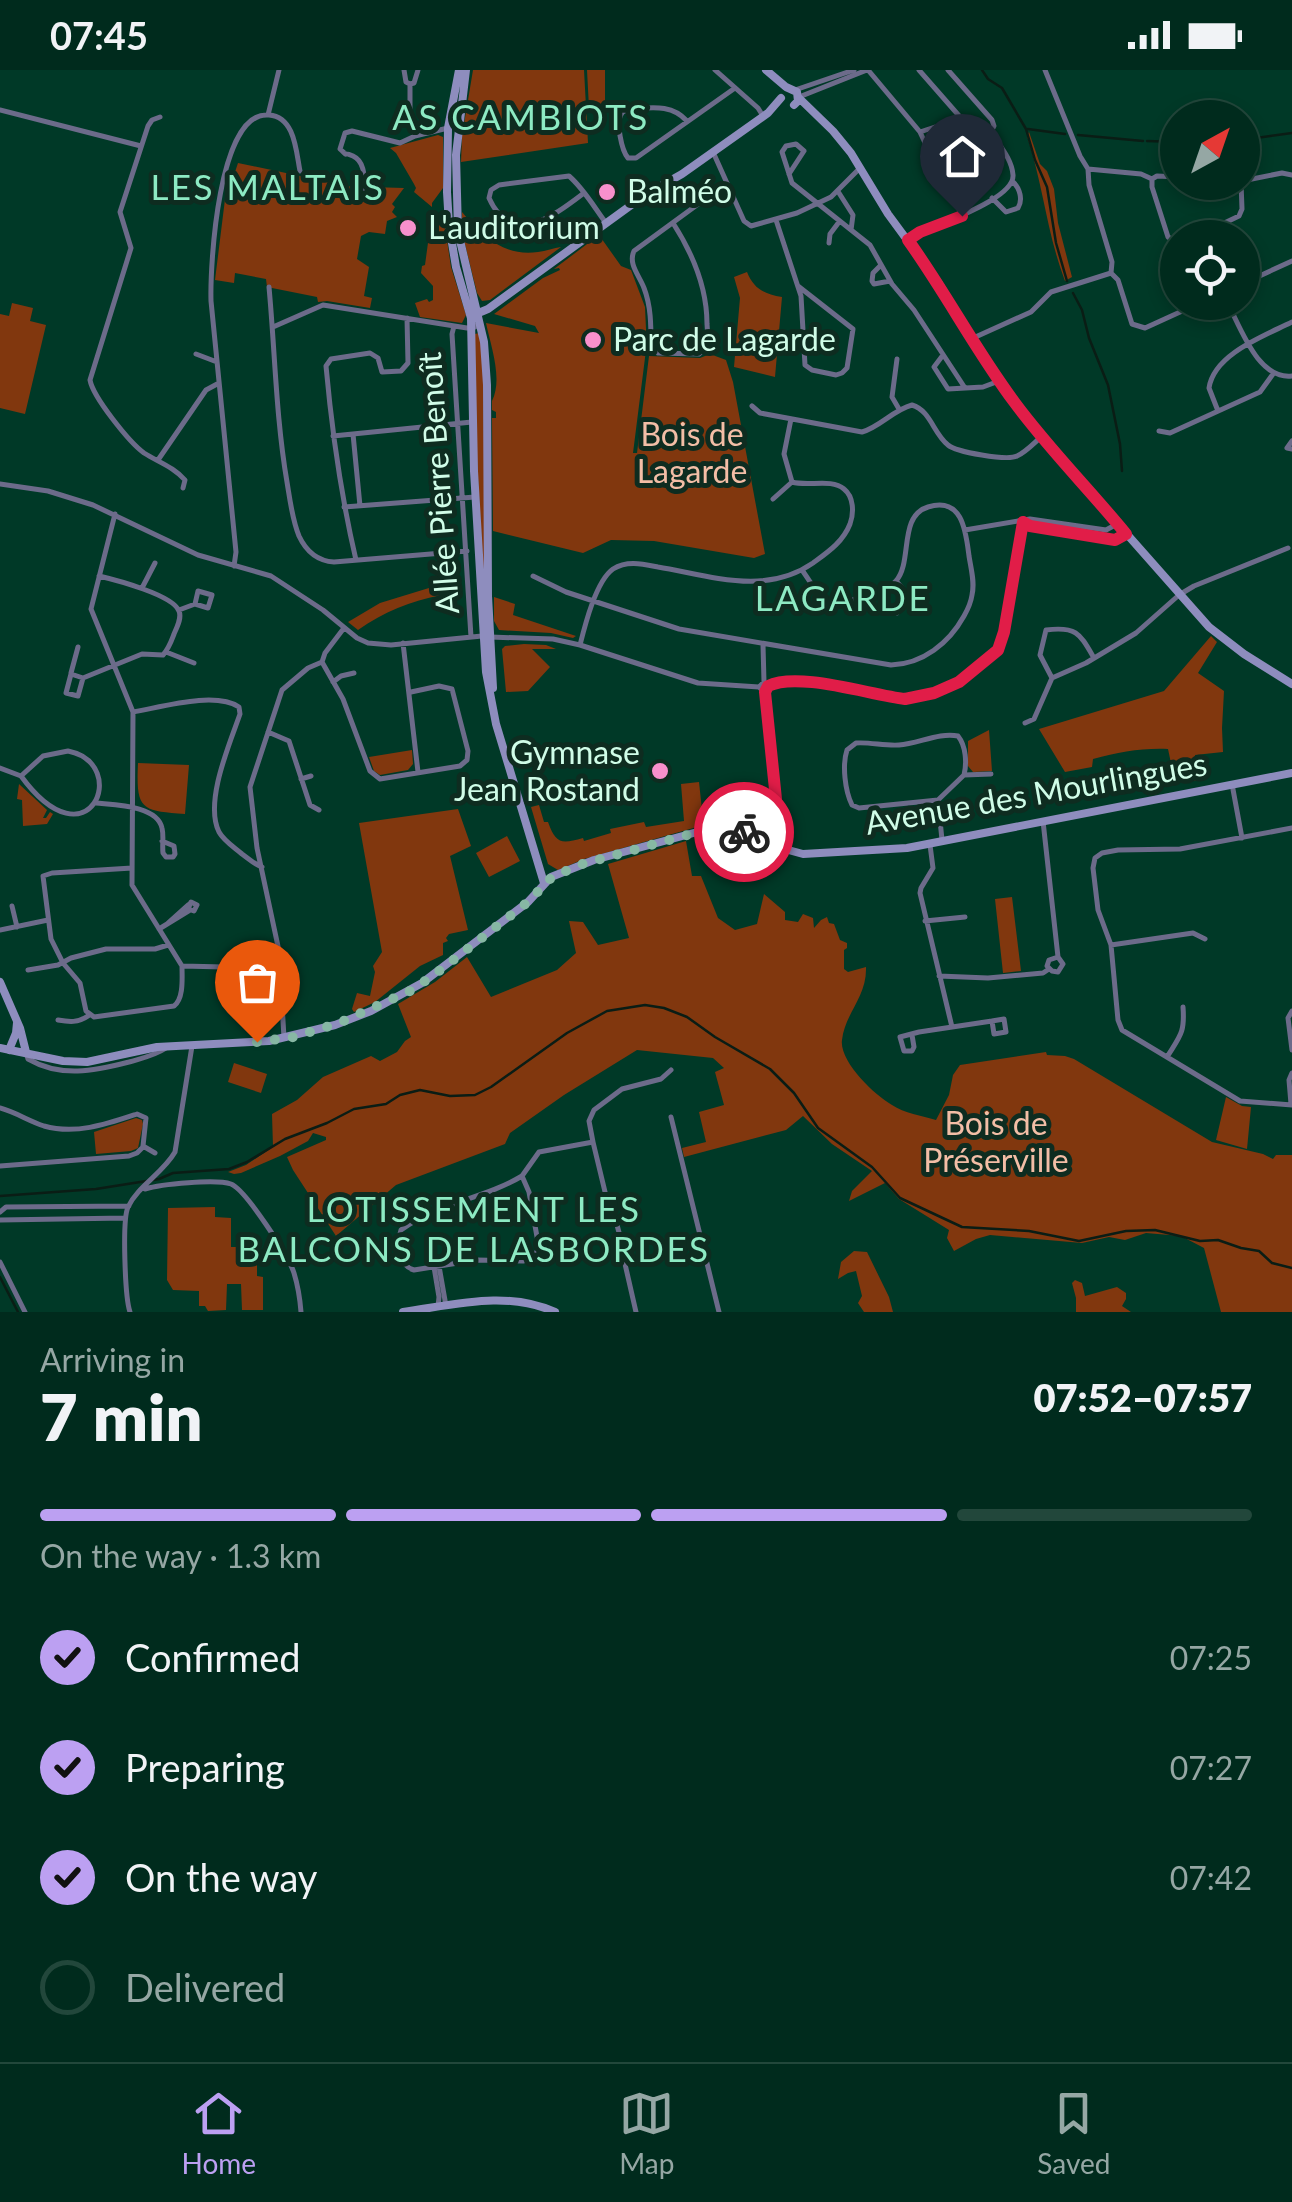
<!DOCTYPE html>
<meta charset="utf-8">
<style>
:root{--surface:#002b1d;--page:#0e372a;--text:#f1f3f6;--muted:#95a7a4;--line:#22473b;--accent:#bca0f2}
body{margin:0;font-family:Lato,sans-serif;background:var(--page);color:var(--text);height:100vh;display:flex;flex-direction:column;font-size:38px;white-space:nowrap}
*{box-sizing:border-box;margin:0}
p{font-size:32px;color:var(--muted)}
.icon{flex:none;width:55px;height:55px;fill:none;stroke:currentColor;stroke-width:2;stroke-linecap:round;stroke-linejoin:round}
.map{position:relative;height:1242px;overflow:hidden}
.panel{display:flex;flex-direction:column;background:var(--surface);flex:1}
.panel>*{flex:none}
.needle{width:65px;rotate:40deg}
.controls{position:absolute;left:1160px;top:30px;display:grid;gap:20px}
.controls a{display:grid;place-items:center;width:100px;height:100px;border-radius:50%;background:var(--surface);box-shadow:0 5px 15px #0003,0 0 0 2px var(--line);font-size:50px}
.pin{position:absolute;display:grid;place-items:center;width:85px;height:85px;color:#fff;margin:-102px -42px;border-radius:50% 50% 50% 0;rotate:-45deg;box-shadow:0 0 10px #0007}
.pin .icon{rotate:45deg}
.courier{position:absolute;display:grid;place-items:center;width:100px;height:100px;margin:-50px;border:8px solid #e11d48;border-radius:50%;background:#fff;color:#222;box-shadow:0 2px 12px #0007}
.overview em{font-style:normal;font-weight:800}
.overview div{display:flex;flex-direction:column-reverse}
.overview{display:flex;align-items:center;justify-content:space-between;height:170px;padding:0 40px}
h1{font-size:65px;font-weight:800;line-height:75px}
.bar{display:grid;grid-template-columns:repeat(4,1fr);gap:15px 10px;align-content:center;height:120px;padding:0 40px}
.bar i{height:12px;border-radius:8px;background:var(--line)}
.bar .selected{background:var(--accent)}
.bar p{grid-column:span 4}
ol{padding:0 40px;list-style:none}
li{display:flex;align-items:center;gap:30px;height:110px}
li p{margin-inline-start:auto}
li .icon{padding:10px;border-radius:50%;background:var(--accent);color:#111;stroke-width:4}
li:last-child{color:var(--muted)}
li i{width:55px;height:55px;border:5px solid var(--line);border-radius:50%}
.status{display:flex;justify-content:space-between;align-items:center;height:70px;padding:0 50px;background:var(--surface);direction:ltr}
.status svg{height:28px;fill:currentColor}
.tabs{display:flex;justify-content:space-around;align-items:center;height:140px;border-top:2px solid var(--line);background:var(--surface);font-size:28px;color:var(--muted)}
.tabs a{display:grid;justify-items:center;gap:5px}
.tabs .selected{color:var(--accent)}
.map>svg:first-child{display:block}
.green{fill:#81370e}
.lines{fill:none;stroke-linecap:round;stroke-linejoin:round}
.stream{stroke:#0a1d15;stroke-width:2.5}
.street{stroke:#6c6b8a;stroke-width:5}
.secondary{stroke:#8e8dbe;stroke-width:8}
.done{stroke:#87b8a4;stroke-width:10;stroke-dasharray:0 18}
.route{stroke:#e11d48;stroke-width:12}
.poi-dot{fill:#f890cc;stroke:#0e2c20;stroke-width:4}
.labels{text-anchor:middle;stroke-width:10;stroke-linejoin:round;paint-order:stroke}
.poi-label{font-size:32px;fill:#d0fde8;stroke:#0e2c20;text-anchor:start}
.park-label{font-size:32px;fill:#f3bea6;stroke:#0e2c20}
.street-label{font-size:32px;fill:#d0fde8;stroke:#0e2c20}
.neighbourhood-label{font-size:35px;letter-spacing:2.5px;fill:#8deac3;stroke:#0e2c20}
</style>
<div class="status"><b>07:45</b><svg viewBox="0 0 49 12"><path d="M0 12V9h3v3zM5 12V6h3v6zM10 12V3h3v9zM15 12V0h3v12zM26 1h20v11H26zM47 4h2v5h-2z"/></svg></div>
<div class="map">
<svg width="1292" height="1242" viewBox="0 0 1292 1242">
<rect width="100%" height="100%" fill="#003927"/>
<path class="green" d="M473,0h111l4,73 -127,19 1,-26z
M587,0h18v37l-16,1z
M1029,62l11,32 7,7 7,18 4,34 14,54 -7,4c-18,-47 -22,-97 -38,-145z
M438,65l5,2v51l-11,15v4l-18,-15 2,-4 -2,-4 -18,-31 -6,-5z
M238,93l119,25 1,9 12,-1v-9l34,1 -12,16 3,3 -3,5 5,5 -10,4 -2,13 -16,-2 -8,4 -4,23 12,8 -5,29 8,2 -2,10 -43,-7 -9,1 -1,-5 -50,-10 -1,-8 -31,-6 -1,10 -19,-3 13,-105 1,-4 6,1z
M462,142c20,24 42,45 76,40 8,-1 16,-4 23,-5l-71,53 -8,1 -5,-8 -15,-61z
M435,153h5l5,4 6,40 15,48 -4,8 -42,-6 -5,-14 12,-4 2,3 4,-2v-14l-12,-13 1,-7 3,-1 5,-37z
M599,165l22,31 10,4 14,37 1,22v21l-13,103h4l12,-97 51,2 10,-4 16,6 7,22 32,172 -11,4 -100,-17 -43,-1 -28,13 -90,-22 -1,-113h4v-6l-4,-2v-9c11,-22 -1,-54 -6,-78l53,10 -4,-7 -41,-12 49,-36 17,-8 -1,-2 -5,1z
M747,202c7,17 17,22 35,25l-7,80 -41,-10 6,-69 -6,-21z
M12,233l21,5 -3,13 16,4 -21,89 -25,-6v-94l9,2z
M479,263l4,20 3,264 -13,-227 2,-56z
M442,514v11c-32,6 -58,17 -84,35l-10,-8 32,-19z
M494,527l21,7 -2,11 63,21 -3,2 -22,-5 -52,-3 -5,-9z
M1211,566l6,6 -19,31 26,18 -2,37 1,24 -28,3 3,25 -7,1 -19,-13 -4,-19c-27,-1 -49,3 -75,10l-1,8 -27,5 -26,-43 125,-38z
M524,574l22,1 10,4h-24l18,18 -22,24 -22,1 -4,-43 3,-3z
M989,660l3,41 -19,1 -5,-6v-25z
M412,680l1,14 -5,6 -28,5 -6,-4 -5,-14z
M138,693l51,2 -4,49c-45,-3 -49,-5 -47,-51z
M699,712l4,37 33,2 28,9 -6,1 -28,-8 -26,2 -120,34 -26,11 -10,-6 -17,-57 8,-2 5,17h4c8,22 13,22 35,16l1,3 27,-8 -1,-4 34,-7 2,5 38,-6 -3,-37z
M19,714l28,26 -4,8h3l4,-6 3,2 -6,10 -24,2 -1,-26 -5,-1z
M458,739l13,37 -21,10 18,74 -19,4 -3,4 2,3 -5,2v12l-23,11 -45,36 -21,10 -2,-3 5,-16 13,3 5,-24 -2,-6 9,-14 -23,-129z
M507,766l13,25 -31,16 -13,-24z
M686,771l6,35h9l17,42 17,12 22,-6 7,-30 21,18v8l13,2 5,-8 10,4 1,10 7,-8 6,-3 2,6 5,1 6,16 7,3v5l-3,2v19l4,3 18,-5c1,30 -21,46 -24,73 -3,21 32,55 50,65 12,8 30,11 44,15l13,-25 4,-20 7,-10 86,-13 1,3 18,1 9,3 138,83 51,12 10,5 3,-4h16v157h-71l-17,-64 -23,-12 -35,-3 -21,7 -16,-3 -27,6 -92,-8 -14,4 -22,12 -7,-13 2,-8 -50,-31 -14,-16 -36,18 3,-10 20,-20 -40,-27 -29,-28 -17,14 -102,27 -2,-9 24,-6 -7,-30 25,-7 -9,-33 9,-4 -11,-10 -76,-8 -73,45 -54,38 -5,11 -109,41 -60,51 -43,-66 -6,-13 39,-17v-3l-13,-4 -5,8 -28,15 -39,17 -7,1 -6,-2 18,-7 27,-18 -1,-33 25,-14 26,-23 48,-21 9,5 17,-9 8,-11 6,-4 -13,-33 37,-22 32,-25 24,40 66,-27 19,-17 -7,-32 14,1 15,23 31,-7 -21,-74z
M1012,827l9,74 -18,2 -8,-74z
M234,993l33,11 -6,19 -33,-11z
M1226,1027l16,9 9,1 -4,42 -31,-9z
M136,1048l6,2 1,4 -5,24 -7,3 -35,3 -2,-22z
M215,1137v10l16,1v29h8v9h18v20l6,1v33h-21l-1,-26h-14l-1,26 -18,1 -3,-5h-6v-15l-26,-1 -6,-10 1,-72z
M854,1181l13,1 22,45 4,15h-29l-6,-9 4,-7 -6,-25 -8,2 -10,6 3,-17z
M1075,1210l7,3 3,13 32,-9 9,6v6l-4,7 9,6h-55v-14l-4,-15z"/>
<g class="lines">
<path class="stream" d="M982,0l6,9 14,9 24,41 9,31 12,27 9,56 11,38
M1028,59l37,5
M1078,65l65,6
M1242,70l50,-7
M1147,71l31,1
M1073,223l9,17 7,28 19,47 12,59 2,27
M0,1126l96,-7 63,-10 14,-6 56,-4 18,-7 38,-23 42,-16 27,-14 32,-5 14,-9 20,-5 30,6 25,-1 16,-8 76,-54 40,-22 38,-6 19,3 23,9 28,20 55,32 24,24 24,35 54,39 28,31 62,29 67,4 50,10 47,-10 29,-1 45,11 18,-1 23,8 18,3 13,12 20,5
M0,1207l18,35"/>
<path class="street" d="M404,0l2,12 4,2
M715,0l43,38 5,8
M868,0l52,62 6,13 8,2 8,-6v-9l-7,-5 -15,5
M919,0l56,64 7,2 9,-4 3,-6 -2,-6 -44,-50
M1045,0l35,86 8,13 1,16 23,77 -1,11 7,7 14,44 13,4 57,-26
M410,14v26l5,26
M410,14l4,-1 4,-13
M795,20l59,-20
M799,27l68,-27
M0,40l141,36
M268,45l11,-45
M160,47l-8,3 -4,6 -28,86 11,36 -41,132c3,17 39,62 54,73 14,9 30,14 41,27l-2,8
M687,51c-16,-18 -37,-13 -59,-12 -2,2 -5,2 -6,4 -7,9 0,38 6,45h8l99,-70
M713,82l31,69 7,5 46,-13 34,-16 29,-29
M1088,99l53,5 11,5 5,-3 21,1
M789,104l15,-23 -8,-7 -10,2 -4,6 10,31 78,62 22,39 22,26 51,78
M1152,109v8l16,50 10,6
M1242,111l40,-8 10,2
M951,114v6l11,26
M365,122c-1,-12 1,-30 -12,-36 -13,-6 -2,3 -13,-7l5,-16 7,-2 48,12 15,-7 33,-8
M584,123c-29,22 -72,56 -95,5l2,-8 8,-5 70,-9c15,13 25,31 37,47
M839,123l14,22 -2,15
M992,128l14,14 12,-4c5,-8 2,-20 -5,-26
M776,150l25,76 4,69 7,5 24,5 6,-2 5,-5 6,-39 -55,-43
M673,153c20,31 34,64 34,101 1,13 2,22 -8,30l-41,-1 -7,-8c0,-20 0,-39 -7,-57 -5,-13 -16,-24 -10,-37l93,-68
M1193,168l46,-22 3,-7 -1,-27
M908,170c19,-13 107,-39 105,-65 -1,-16 -14,-30 -22,-43
M829,173l1,-9 9,-12
M881,195l-8,8 -1,8 2,3 16,-3
M1242,214l50,-23
M269,217c6,65 7,131 18,195 3,18 5,37 12,54 7,15 19,25 35,26l133,-11
M1227,232c14,26 31,78 65,74
M454,256l-2,8 19,303
M273,257l50,-22 144,23 8,-1 4,-5
M971,269l60,-27 20,-20 60,-19
M196,284l21,8
M943,285l-9,12 14,22 35,-2 16,-6
M897,289l-5,38 7,12
M752,336l8,7 102,19c18,-5 31,-22 50,-27 19,6 21,28 36,40 8,7 59,16 69,11 9,-4 17,-13 24,-19
M1218,341l-9,-23c5,-34 55,-52 83,-66
M1159,361l11,2 90,-41 13,-18
M353,364l7,72
M333,366l139,-14
M1292,371l-5,7 5,1
M158,390l48,-70 13,-7
M0,414l48,7 45,14 105,50 73,21 52,34 34,28 11,5 23,2 91,-9
M773,429l19,-17
M344,437l131,-10
M115,444l-24,95 42,103 -1,173 50,81 79,2 20,5
M1023,452l7,4 85,13 11,-5
M965,460l65,-11 76,11 11,-6
M356,490c-15,-64 -24,-128 -30,-194l5,-7 39,-6 8,5 4,14 19,-1 7,-8 -1,-45
M234,496l2,-14 -25,-251c-1,-35 7,-191 58,-186 26,2 27,36 31,56
M533,506l33,16 113,37 212,36c32,-1 58,-22 73,-49 4,-7 7,-14 8,-21 3,-13 -1,-26 -3,-39 -3,-23 -6,-60 -41,-49 -30,9 -15,55 -32,74 -8,9 -24,12 -35,16 -39,14 -37,4 -59,-27
M896,511l6,7 -5,25
M142,518l13,-25
M179,540l16,-6 13,4 4,-13 -14,-4 -3,13
M490,567l63,2 27,6 118,38 61,4
M403,573l15,129
M580,575c5,-20 16,-64 33,-76 14,-9 30,-5 45,-2 53,9 107,29 155,-4 15,-11 30,-21 37,-39 4,-11 4,-27 -6,-35 -13,-11 -36,-2 -52,-7l-8,-28 7,-35
M763,575l1,37
M166,582l28,11
M322,592l21,37 27,72 10,8 80,-13 7,-6 1,-9 -16,-62 -13,-3 -28,6
M71,603l7,-26
M71,604l12,4 -5,18 -12,-3z
M83,608l59,-24 21,1c6,-7 8,-13 11,-21 3,-7 8,-16 5,-23 -6,-16 -63,-31 -80,-35
M1052,608l-12,-23 6,-25c31,-4 34,4 48,28
M333,612l8,-6 13,-3
M764,612l5,5 -5,5 -5,-5z
M768,616c13,-7 25,-5 39,-4 60,5 103,34 160,-5 12,-9 26,-19 34,-32l22,-123
M765,622l16,156
M133,642c29,-5 82,-21 106,-5l1,7c-10,29 -36,88 -21,118 5,9 15,15 23,22 8,6 12,10 20,13
M1025,653l9,-4 18,-41 34,-15 50,-30 43,-38 15,-9 94,-38
M268,662l21,9 21,64 9,5
M68,681c64,13 21,118 -47,25l22,-20z
M0,698l21,8
M964,705l27,-1
M301,709l10,-3
M1232,714l10,54
M938,730l-79,8 -7,-3c-7,-14 -10,-40 -5,-55l9,-7c15,-1 28,3 43,2 19,-1 40,-13 59,-9 8,10 9,27 6,39l-26,25 4,40
M96,733c18,2 61,2 66,25 2,8 0,17 1,25l3,4h7l2,-3 -1,-8 -12,-5
M1043,751l15,136 5,7 -5,8 -6,-1 -5,-5 2,-6 9,-3
M1292,758l-112,21 -62,1 -16,3 -7,5 -2,10 5,42 13,35 7,75 4,10 118,71 52,4
M764,770l12,-24
M930,775l3,23 -12,20 -1,5 32,134
M132,798l-80,5 -9,3 8,63 12,24 17,20 6,28 8,6 80,-11c10,-8 8,-28 8,-40
M191,832l6,3 -3,6 -6,-2z
M12,836l5,21
M925,851l40,-4
M168,853l20,-18
M159,859l31,-19
M0,860l48,-10
M1111,875l82,-12 12,6
M28,900l30,-5 13,-7 35,-9h49l13,-4
M939,906l49,2 55,-5 6,-4
M229,931l2,-4 1,-30
M1292,941l-4,7 4,32
M58,950c11,2 20,3 30,-4
M912,965l2,12 -2,4h-8l-4,-14 19,-5 73,-11 2,13 12,-2 -2,-13 -12,2
M284,968l-5,-87 -22,-103 -7,-61 32,-97 26,-22 14,-6 3,-9 19,-25
M26,982l2,7c33,19 66,12 101,3 13,-4 25,-6 37,-14
M1167,987c13,-21 18,-24 16,-50
M1291,1034l-2,-24 3,-7
M0,1038c15,4 29,13 44,18 32,9 63,-2 93,-12l9,4 -3,28
M671,1047l48,195
M593,1072l13,54 10,25 6,23 -2,10 5,10 11,48
M143,1076l12,7
M0,1096l129,-10 8,-3 6,-6
M522,1106l7,16 10,56 -6,10 -10,3 -46,-1 -63,10c-15,-4 -18,-26 -13,-40 36,-27 83,-31 121,-54z
M522,1106l17,-24 54,-10 -4,-21 5,-11 28,-21 39,-10 10,-9
M145,1119c16,-5 71,-10 86,-5 15,6 58,73 63,89 4,13 6,26 7,39
M0,1142l6,-5 123,-1
M0,1150l125,-2
M0,1192l25,50
M439,1196l7,40
M434,1197l5,30 -1,10
M130,1242c-5,-14 -8,-92 -2,-105 10,-21 35,-34 47,-55l17,-106"/>
<path class="secondary" d="M459,0l-11,58 -1,64 2,33 7,42 15,51 3,153 12,201 10,52 48,159
M466,0l-10,85 2,77 26,110 3,43 1,211 5,92
M766,0l20,17 11,5 1,9 -4,4
M799,28l34,33 18,22 37,61 50,68 54,89 49,66 168,190 35,27 48,30
M476,244l12,-5 157,-114 37,-21 86,-61 13,-15
M0,912l20,46 6,24
M0,978l63,13 24,1 70,-15 112,-6 66,-16 36,-14 51,-28 106,-81 23,-25 43,-17 107,-29 25,-2 19,3 36,16 22,6 104,-6 385,-75
M9,980l7,-17 1,-10
M403,1242c51,-7 103,-22 152,0"/>
</g>
<g class="lines">
<path class="done" d="M257,972l37,-5 45,-14 71,-32 24,-16 94,-73 23,-24 28,-13 123,-34 24,-2 18,3"/>
<path class="route" d="M744,762l37,16 -16,-156 3,-6c30,-15 102,9 137,13l29,-6 25,-11 39,-32 6,-18 19,-110 7,4 85,14 11,-6c-36,-44 -77,-85 -111,-131 -39,-52 -69,-110 -107,-163l12,-8 42,-16"/>
</g>
<g class="poi-dot">
<circle cx="607" cy="122" r="10"/>
<circle cx="408" cy="158" r="10"/>
<circle cx="593" cy="270" r="10"/>
<circle cx="660" cy="701" r="10"/>
</g>
<g class="labels">
<g class="poi-label">
<text x="627" y="133">Balméo</text>
<text x="428" y="169">L'auditorium</text>
<text x="613" y="281">Parc de Lagarde</text>
<text x="640" y="694" text-anchor="end">Gymnase<tspan x="640" dy="37">Jean Rostand</tspan></text>
</g>
<g class="park-label">
<text x="692" y="376">Bois de<tspan x="692" dy="37">Lagarde</tspan></text>
<text x="996" y="1065">Bois de<tspan x="996" dy="37">Préserville</tspan></text>
</g>
<g class="street-label">
<text transform="translate(439 413) rotate(-94)" y="11">Allée Pierre Benoît</text>
<text transform="translate(1036 724) rotate(-10)" y="11">Avenue des Mourlingues</text>
</g>
<g class="neighbourhood-label">
<text x="521" y="60">AS CAMBIOTS</text>
<text x="268" y="130">LES MALTAIS</text>
<text x="843" y="541">LAGARDE</text>
<text x="474" y="1152">LOTISSEMENT LES<tspan x="474" dy="40">BALCONS DE LASBORDES</tspan></text>
</g>
</g>
</svg>
<div class="controls">
<a><svg class="needle" viewBox="-14 -14 28 28"><path d="M0-13l5 13h-10z" fill="#e53935"/><path d="M0 13l5-13h-10z" fill="#95a7a4"/></svg></a>
<a><svg class="icon" aria-label="locate" viewBox="0 0 24 24"><circle cx="12" cy="12" r="6"/><path d="M12 2v4M12 18v4M2 12h4M18 12h4"/></svg></a>
</div>
<div class="pin" style="left:257px;top:972px;background:#ea580c"><svg class="icon" aria-label="bag" viewBox="0 0 24 24"><path d="M5 8h14l-1 12H6zM9 8a3 3 0 0 1 6 0"/></svg></div>
<div class="pin" style="left:962px;top:146px;background:#1f2937"><svg class="icon" aria-label="home" viewBox="0 0 24 24"><path d="M3 11l9-7 9 7M6 9v11h12V9"/></svg></div>
<div class="courier" style="left:744px;top:762px"><svg class="icon" aria-label="bike" viewBox="0 0 24 24"><circle cx="6" cy="16" r="4"/><circle cx="18" cy="16" r="4"/><path d="M6 16l4-8h5l3 8M10 8l3 8H6M13 5h3"/></svg></div>
</div>
<section class="panel">
<div class="overview"><div><h1>7 min</h1><p>Arriving in</p></div><em>07:52–07:57</em></div>
<div class="bar"><i class="selected"></i><i class="selected"></i><i class="selected"></i><i></i><p>On the way · 1.3 km</p></div>
<ol>
<li><svg class="icon" aria-label="check" viewBox="0 0 24 24"><path d="M5 12l5 5 9-10"/></svg>Confirmed<p>07:25</p></li>
<li><svg class="icon" aria-label="check" viewBox="0 0 24 24"><path d="M5 12l5 5 9-10"/></svg>Preparing<p>07:27</p></li>
<li><svg class="icon" aria-label="check" viewBox="0 0 24 24"><path d="M5 12l5 5 9-10"/></svg>On the way<p>07:42</p></li>
<li><i></i>Delivered</li>
</ol>
</section>
<nav class="tabs">
<a class="selected"><svg class="icon" aria-label="home" viewBox="0 0 24 24"><path d="M3 11l9-7 9 7M6 9v11h12V9"/></svg>Home</a>
<a><svg class="icon" aria-label="map" viewBox="0 0 24 24"><path d="M3 6l6-2 6 2 6-2v14l-6 2-6-2-6 2zM9 4v14M15 6v14"/></svg>Map</a>
<a><svg class="icon" aria-label="saved" viewBox="0 0 24 24"><path d="M7 4h10v16l-5-4-5 4z"/></svg>Saved</a>
</nav>
